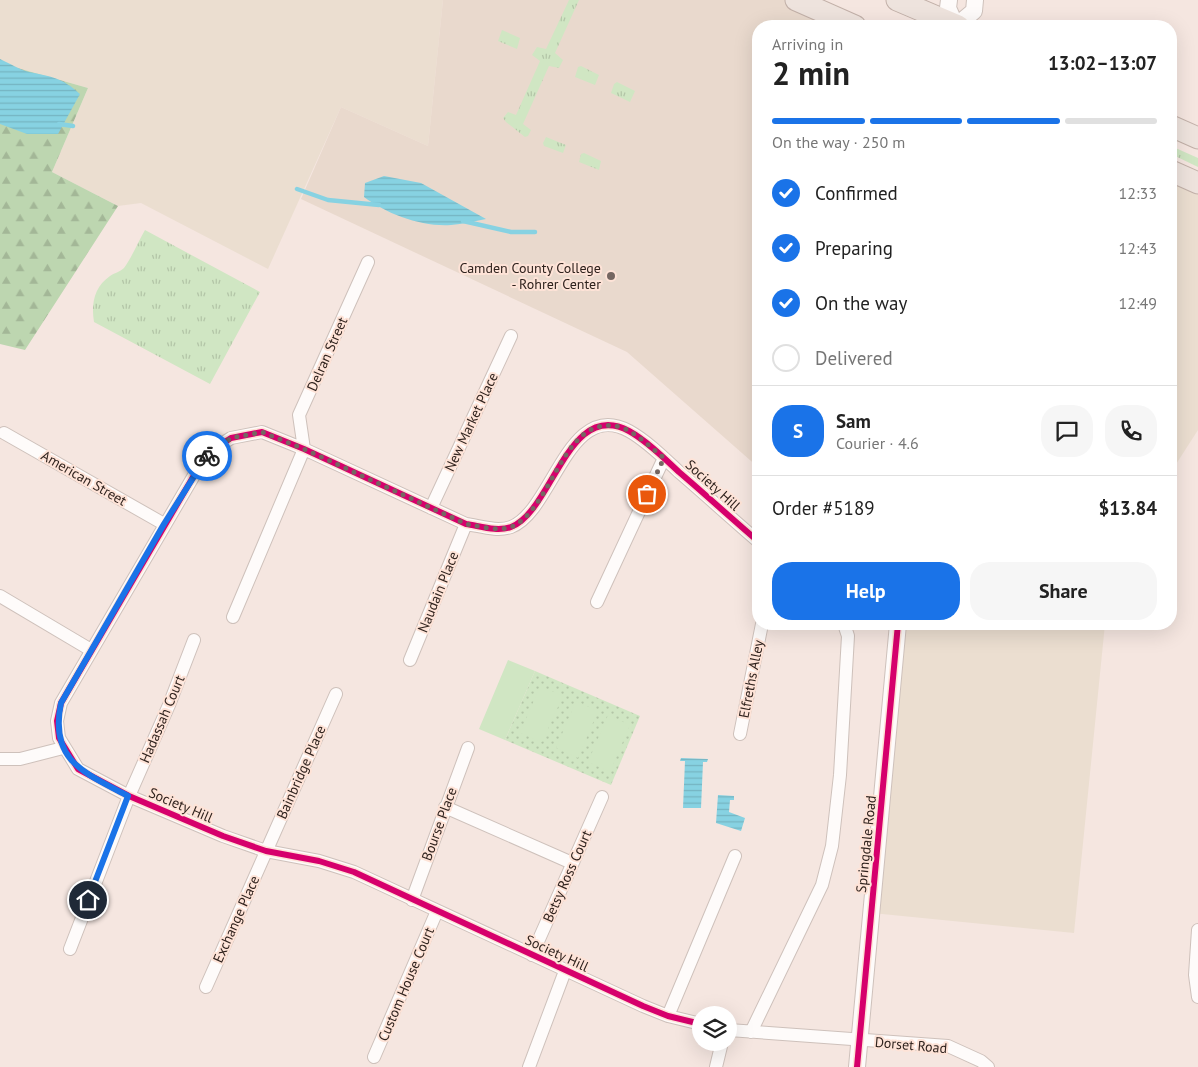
<!DOCTYPE html>
<meta charset="utf-8">
<style>
:root{--surface:#fff;--page:#f6f6f6;--text:#222;--muted:#767676;--line:#e0e0e0;--accent:#1a73e8}
body{margin:0;font-family:"PT Sans",sans-serif;background:var(--page);color:var(--text);height:100vh;display:flex;flex-direction:column;font-size:19px;white-space:nowrap}
*{box-sizing:border-box;margin:0}
p{font-size:16px;color:var(--muted)}
.icon{flex:none;width:28px;height:28px;fill:none;stroke:currentColor;stroke-width:2;stroke-linecap:round;stroke-linejoin:round}
.map{position:relative;flex:1;overflow:hidden}
.drawer{position:absolute;left:752px;top:20px;width:425px;height:610px;display:flex;flex-direction:column;background:var(--surface);border-radius:20px;box-shadow:0 5px 20px #0002}
.drawer>*{flex:none}
.tools{position:absolute;left:692px;top:1006px;display:grid;gap:10px}
.tools a{display:grid;place-items:center;width:45px;height:45px;border-radius:50%;background:var(--surface);box-shadow:0 5px 20px #0002;font-size:25px}
.pin{position:absolute;display:grid;place-items:center;width:42px;height:42px;color:#fff;margin:-21px;border:2px solid #fff;border-radius:50%;box-shadow:0 1px 5px #0007}
.courier{position:absolute;display:grid;place-items:center;width:50px;height:50px;margin:-25px;border:4px solid #1a73e8;border-radius:50%;background:#fff;color:#222;box-shadow:0 1px 6px #0007}
.summary em{font-style:normal;font-weight:700}
.summary div{display:flex;flex-direction:column-reverse}
.summary{display:flex;align-items:center;justify-content:space-between;height:85px;padding:0 20px}
h1{font-size:32px;font-weight:700;line-height:38px}
.bar{display:grid;grid-template-columns:repeat(4,1fr);gap:8px 5px;align-content:center;height:60px;padding:0 20px}
.bar i{height:6px;border-radius:4px;background:var(--line)}
.bar .selected{background:var(--accent)}
.bar p{grid-column:span 4}
.line{display:flex;align-items:center;gap:12px;padding:0 20px;border-top:1px solid var(--line)}
.line div{flex:1}
.round{display:grid;place-items:center;flex:none;width:52px;height:52px;border-radius:20px;background:var(--page)}
ol{padding:0 20px;list-style:none}
li{display:flex;align-items:center;gap:15px;height:55px}
li p{margin-inline-start:auto}
li .icon{padding:5px;border-radius:50%;background:var(--accent);color:#fff;stroke-width:4}
li:last-child{color:var(--muted)}
li i{width:28px;height:28px;border:2px solid var(--line);border-radius:50%}
.primary-button{display:flex;gap:10px;margin-top:auto;padding:10px 20px}
.primary-button a{flex:1;height:58px;border-radius:20px;background:var(--accent);color:#fff;font-size:20px;font-weight:700;line-height:58px;text-align:center}
.primary-button a+a{background:var(--page);color:var(--text)}
.map>svg:first-child{display:block}
.commercial{fill:#ebded0}
.education{fill:#e9d9cd}
.grass{fill:url(#grass-tufts)}
.forest{fill:url(#forest-firs)}
.park{fill:url(#park-dots)}
.pitch{fill:#d0e6c3}
.water{fill:url(#water-rules)}
.lines{fill:none;stroke-linecap:round;stroke-linejoin:round}
.stream{stroke:#87d2e2;stroke-width:4.5}
.street-casing{stroke:#cec1bb;stroke-width:14}
.secondary-casing{stroke:#cec1bb;stroke-width:18}
.highway-casing{stroke:#c2b0a8;stroke-width:23}
.street{stroke:#fefbfa;stroke-width:12}
.secondary{stroke:#fefbfa;stroke-width:16}
.highway{stroke:#eee3dd;stroke-width:21}
.cycleway-casing{stroke:#fee3d7;stroke-width:9}
.cycleway{stroke:#d6006c;stroke-width:6}
.done{stroke:#756762;stroke-width:5;stroke-dasharray:0 9}
.route{stroke:#1a73e8;stroke-width:6}
.poi-dot{fill:#756762;stroke:#fee3d7;stroke-width:2}
.labels{text-anchor:middle;stroke-width:4;stroke-linejoin:round;paint-order:stroke}
.poi-label{font-size:14px;fill:#30231e;stroke:#fee3d7;text-anchor:end}
.street-label{font-size:14px;fill:#30231e;stroke:#fee3d7}
</style>
<div class="map">
<svg width="1198" height="1067" viewBox="0 0 1198 1067">
<defs>
<pattern id="grass-tufts" width="24" height="20" patternUnits="userSpaceOnUse" patternTransform="scale(1.25)"><rect width="24" height="20" fill="#d0e6c3"/><path d="M3 7l-1-3M5 7V3M7 7l1-3M15 17l-1-3M17 17v-4M19 17l1-3" fill="none" stroke="#b3c5a7"/></pattern>
<pattern id="forest-firs" width="22" height="20" patternUnits="userSpaceOnUse" patternTransform="scale(1.25)"><rect width="22" height="20" fill="#bdd6b0"/><path d="M5 1l3.5 6h-7zM16 11l3.5 6h-7z" fill="#a3b797"/></pattern>
<pattern id="park-dots" width="8" height="8" patternUnits="userSpaceOnUse" patternTransform="scale(1.25)"><rect width="8" height="8" fill="#d0e6c3"/><path d="M2 2h.1M6 6h.1" fill="none" stroke="#b3c5a7" stroke-width="1.8" stroke-linecap="round"/></pattern>
<pattern id="water-rules" width="6" height="5" patternUnits="userSpaceOnUse" patternTransform="scale(1.25)"><rect width="6" height="5" fill="#87d2e2"/><path d="M0 2.5h6" fill="none" stroke="#75b4c1"/></pattern>
</defs>
<rect width="100%" height="100%" fill="#f5e6e0"/>
<path class="commercial" d="M0,0h443l-15,146 -87,-39 -73,162 -127,-66 -23,3 -66,-34 36,-84 -88,-25z
M1171,171l27,12v247l-27,42z
M898,624h207l-31,309 -202,-20z"/>
<path class="education" d="M443,0h353l59,26h-96v442l-132,-116 -326,-153 40,-92 87,39z"/>
<path class="grass" d="M569,0h10l-24,53 8,7 -4,8 -10,-2 -26,58 8,6 -3,6 -3,1 -19,-15 -3,-4 5,-6 8,3 24,-54 -8,-6 5,-8 9,2z
M502,30l18,8 -3,11 -19,-8z
M581,66l18,9 -4,10 -20,-8 3,-10z
M617,82l18,9 -5,11 -19,-9 3,-9z
M546,137l20,8 -3,8 -19,-7 -1,-3z
M1171,146l27,12v9l-27,-13z
M584,153l17,8 -2,9 -20,-8 2,-8z
M145,230l115,62 -50,92 -116,-62c-3,-18 0,-35 16,-46 4,-3 10,-4 14,-8 8,-11 14,-26 21,-38z"/>
<path class="forest" d="M0,63l88,25 -36,84 66,34 -93,144 -25,-6z"/>
<path class="park" d="M535,671l105,45 -29,69 -106,-45z"/>
<path class="pitch" d="M508,660l27,11 -30,69 -26,-11z
M540,686l23,10 -21,46 -22,-9z
M576,701l22,10 -20,47 -22,-10z
M608,715l22,10 -20,47 -22,-10z"/>
<path class="water" d="M0,59c9,4 20,11 29,13 21,4 34,6 51,22l-22,40h-31l-27,-10z
M384,176l37,7 65,36c-12,2 -23,5 -35,6 -30,2 -64,-11 -87,-28l1,-14z
M681,758l27,1 -1,3h-4l-2,46h-18l2,-47h-5z
M718,795l16,1v4h-4l-1,12 16,6 -4,13 -25,-8z"/>
<g class="lines">
<path class="stream" d="M59,124l14,2
M297,189l31,11 51,5
M463,221l48,11h24"/>
<defs>
<path id="street" d="M4,433l160,91
M431,508l80,-172
M0,596l91,54
M597,602l67,-144
M233,617l71,-168 -5,-34 69,-153
M410,660l56,-136
M740,734l22,-110
M0,759h20l43,-11
M445,807l127,56
M412,900l56,-152
M1198,930l-3,45 3,22
M70,949l59,-153 40,-91 25,-65
M532,955l70,-158
M206,987l130,-293
M668,1016l67,-160
M701,1024l-33,-8 -25,-10 -289,-134 -35,-11 -53,-10 -43,-15 -94,-40 -51,-27 -19,-31 -2,-17 4,-18 142,-243 11,-11 17,-11 31,-6 42,17 162,75c14,2 31,8 45,3 42,-16 57,-129 118,-96 18,10 35,27 50,41 27,23 53,47 80,70
M729,1030l219,16 33,15 7,6
M751,1032l71,-147 10,-39 8,-71 8,-139 -4,-12
M374,1057l63,-146
M529,1067l36,-96
M716,1067l6,-25"/>
<path id="secondary" d="M949,0l-1,8 8,18
M956,26l18,-15 1,-11
M857,1067l41,-443"/>
<path id="highway" d="M796,0l59,26
M897,0l61,26
M1171,126l27,12
M1171,171l27,12"/>
</defs>
<use href="#street" class="street-casing"/>
<use href="#secondary" class="secondary-casing"/>
<use href="#highway" class="highway-casing"/>
<use href="#street" class="street"/>
<use href="#secondary" class="secondary"/>
<use href="#highway" class="highway"/>
<defs>
<path id="cycleway" d="M701,1024l-33,-8 -25,-10 -289,-134 -35,-11 -53,-10 -43,-15 -94,-40 -51,-27 -19,-31 -2,-17 4,-18 142,-243 11,-11 17,-11 31,-6 42,17 162,75c14,2 31,8 45,3 42,-16 57,-129 118,-96 18,10 35,27 50,41 27,23 53,47 80,70
M857,1067l41,-443"/>
</defs>
<use href="#cycleway" class="cycleway-casing"/>
<use href="#cycleway" class="cycleway"/>
</g>
<g class="lines">
<path class="done" d="M207,456l24,-18 31,-6 42,17 162,75c14,2 31,8 45,3 43,-18 51,-115 109,-100 16,5 31,21 44,31l-17,36"/>
<path class="route" d="M88,900l40,-104c-43,-23 -79,-35 -67,-93l103,-179 43,-68"/>
</g>
<circle class="poi-dot" cx="611" cy="276" r="5"/>
<g class="labels">
<g class="poi-label">
<text x="601" y="273">Camden County College<tspan x="601" dy="16">- Rohrer Center</tspan></text>
</g>
<g class="street-label">
<text transform="translate(327 354) rotate(-66)" y="5">Delran Street</text>
<text transform="translate(471 422) rotate(-65)" y="5">New Market Place</text>
<text transform="translate(84 478) rotate(30)" y="5">American Street</text>
<text transform="translate(713 485) rotate(42)" y="5">Society Hill</text>
<text transform="translate(438 592) rotate(-68)" y="5">Naudain Place</text>
<text transform="translate(751 679) rotate(-79)" y="5">Elfreths Alley</text>
<text transform="translate(162 719) rotate(-67)" y="5">Hadassah Court</text>
<text transform="translate(301 772) rotate(-66)" y="5">Bainbridge Place</text>
<text transform="translate(181 805) rotate(23)" y="5">Society Hill</text>
<text transform="translate(439 824) rotate(-70)" y="5">Bourse Place</text>
<text transform="translate(866 844) rotate(-84)" y="5">Springdale Road</text>
<text transform="translate(567 876) rotate(-66)" y="5">Betsy Ross Court</text>
<text transform="translate(236 919) rotate(-66)" y="5">Exchange Place</text>
<text transform="translate(557 953) rotate(25)" y="5">Society Hill</text>
<text transform="translate(406 984) rotate(-67)" y="5">Custom House Court</text>
<text transform="translate(911 1045) rotate(5)" y="5">Dorset Road</text>
</g>
</g>
</svg>
<div class="tools">
<a><svg class="icon" aria-label="layers" viewBox="0 0 24 24"><path d="M12 4l9 5-9 5-9-5zM3 14l9 5 9-5"/></svg></a>
</div>
<div class="pin" style="left:647px;top:494px;background:#ea580c"><svg class="icon" aria-label="bag" viewBox="0 0 24 24"><path d="M5 8h14l-1 12H6zM9 8a3 3 0 0 1 6 0"/></svg></div>
<div class="pin" style="left:88px;top:900px;background:#1f2937"><svg class="icon" aria-label="home" viewBox="0 0 24 24"><path d="M3 11l9-7 9 7M6 9v11h12V9"/></svg></div>
<div class="courier" style="left:207px;top:456px"><svg class="icon" aria-label="bike" viewBox="0 0 24 24"><circle cx="6" cy="16" r="4"/><circle cx="18" cy="16" r="4"/><path d="M6 16l4-8h5l3 8M10 8l3 8H6M13 5h3"/></svg></div>
<section class="drawer">
<div class="summary"><div><h1>2 min</h1><p>Arriving in</p></div><em>13:02–13:07</em></div>
<div class="bar"><i class="selected"></i><i class="selected"></i><i class="selected"></i><i></i><p>On the way · 250 m</p></div>
<ol>
<li><svg class="icon" aria-label="check" viewBox="0 0 24 24"><path d="M5 12l5 5 9-10"/></svg>Confirmed<p>12:33</p></li>
<li><svg class="icon" aria-label="check" viewBox="0 0 24 24"><path d="M5 12l5 5 9-10"/></svg>Preparing<p>12:43</p></li>
<li><svg class="icon" aria-label="check" viewBox="0 0 24 24"><path d="M5 12l5 5 9-10"/></svg>On the way<p>12:49</p></li>
<li><i></i>Delivered</li>
</ol>
<div class="line" style="height:90px"><b class="round" style="background:var(--accent);color:#fff">S</b><div><b>Sam</b><p>Courier · 4.6</p></div><a class="round"><svg class="icon" aria-label="chat" viewBox="0 0 24 24"><path d="M4 5h16v11H9l-5 4z"/></svg></a><a class="round"><svg class="icon" aria-label="phone" viewBox="0 0 24 24"><path d="M5 4h4l2 5-3 2q2 4 5 5l2-3 5 2v4C11 20 4 13 5 4z"/></svg></a></div>
<div class="line" style="height:65px"><div>Order #5189</div><b>$13.84</b></div>
<div class="primary-button"><a>Help</a><a>Share</a></div>
</section>
</div>
